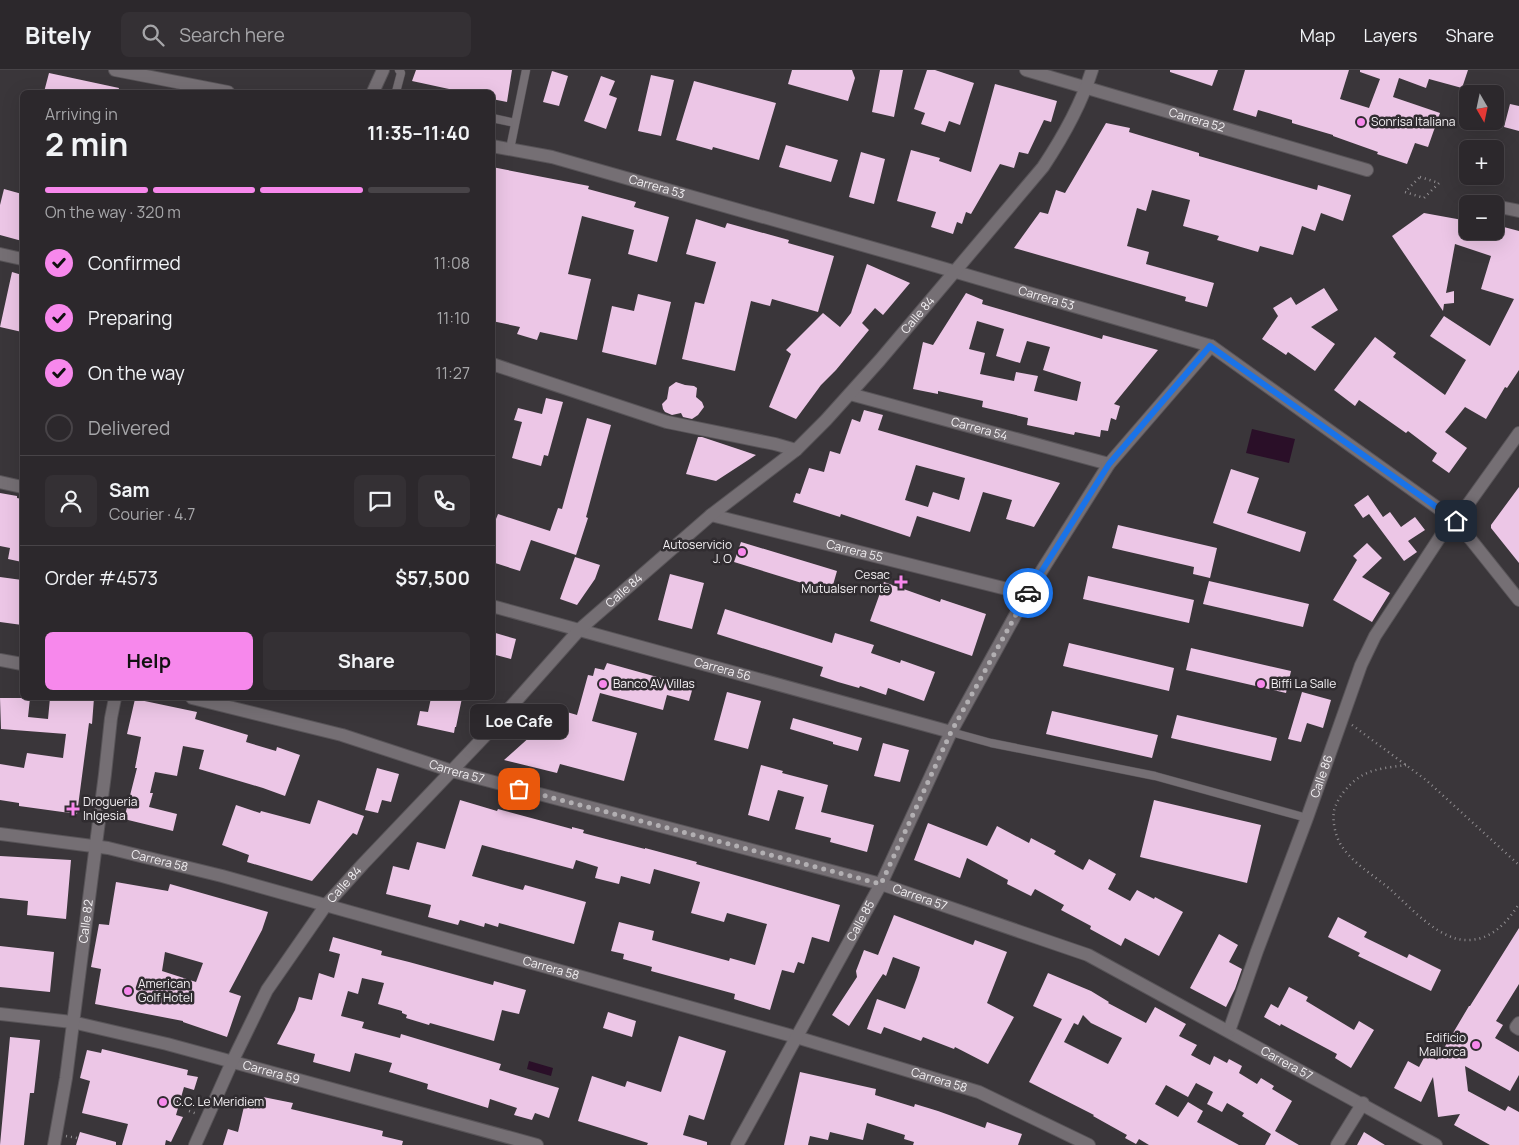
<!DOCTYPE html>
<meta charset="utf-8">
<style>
:root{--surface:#2c282c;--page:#343034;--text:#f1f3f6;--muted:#a6a6a9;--line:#484448;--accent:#f788ec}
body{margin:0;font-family:Manrope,sans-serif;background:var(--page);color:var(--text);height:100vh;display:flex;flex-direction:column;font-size:19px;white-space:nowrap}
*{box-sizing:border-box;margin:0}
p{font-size:16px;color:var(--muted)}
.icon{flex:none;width:28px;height:28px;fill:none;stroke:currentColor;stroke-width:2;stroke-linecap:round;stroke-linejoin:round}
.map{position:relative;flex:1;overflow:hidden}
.details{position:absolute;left:20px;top:20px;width:475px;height:610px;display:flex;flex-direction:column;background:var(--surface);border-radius:8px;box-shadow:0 5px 20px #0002,0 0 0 1px var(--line)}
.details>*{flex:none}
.needle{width:32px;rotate:171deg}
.controls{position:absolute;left:1459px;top:15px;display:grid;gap:10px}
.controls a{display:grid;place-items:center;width:45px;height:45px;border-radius:8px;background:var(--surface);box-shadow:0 5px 20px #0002,0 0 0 1px var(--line);font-size:25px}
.pin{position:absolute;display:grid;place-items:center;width:42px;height:42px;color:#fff;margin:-21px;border-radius:10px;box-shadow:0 2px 8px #0006}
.courier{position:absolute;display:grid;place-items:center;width:50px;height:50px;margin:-25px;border:4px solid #1a73e8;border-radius:50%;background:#fff;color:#222;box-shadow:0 1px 6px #0007}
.bubble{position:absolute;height:35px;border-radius:8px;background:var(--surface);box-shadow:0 5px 20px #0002,0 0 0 1px var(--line);font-size:16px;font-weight:700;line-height:35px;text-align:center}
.overview em{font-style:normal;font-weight:700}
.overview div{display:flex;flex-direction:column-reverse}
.overview{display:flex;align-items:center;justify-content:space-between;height:85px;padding:0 25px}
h1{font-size:32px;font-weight:700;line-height:38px}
.bar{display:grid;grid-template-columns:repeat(4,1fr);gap:8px 5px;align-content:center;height:60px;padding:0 25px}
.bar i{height:6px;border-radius:4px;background:var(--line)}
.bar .active{background:var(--accent)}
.bar p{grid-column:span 4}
.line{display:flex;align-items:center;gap:12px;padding:0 25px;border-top:1px solid var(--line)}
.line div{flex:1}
.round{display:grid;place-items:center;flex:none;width:52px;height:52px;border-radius:8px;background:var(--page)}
ol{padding:0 25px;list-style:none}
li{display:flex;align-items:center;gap:15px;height:55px}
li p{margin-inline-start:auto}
li .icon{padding:5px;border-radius:50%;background:var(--accent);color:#111;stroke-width:4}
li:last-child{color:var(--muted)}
li i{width:28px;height:28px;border:2px solid var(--line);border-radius:50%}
.primary-button{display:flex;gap:10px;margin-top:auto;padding:10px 25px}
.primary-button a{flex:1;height:58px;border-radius:8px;background:var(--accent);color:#111;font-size:20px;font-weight:700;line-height:58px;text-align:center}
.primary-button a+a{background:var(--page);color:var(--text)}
header{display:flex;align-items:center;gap:30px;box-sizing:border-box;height:70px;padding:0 25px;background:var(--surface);border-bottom:1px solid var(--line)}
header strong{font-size:24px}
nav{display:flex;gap:28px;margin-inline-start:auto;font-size:18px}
.search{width:350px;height:45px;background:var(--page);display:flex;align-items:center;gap:12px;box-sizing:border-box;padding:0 18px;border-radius:8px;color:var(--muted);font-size:19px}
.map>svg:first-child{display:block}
.water{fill:#2a0f28}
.building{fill:#ecc6e6;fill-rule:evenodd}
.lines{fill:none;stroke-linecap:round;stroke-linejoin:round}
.lane-casing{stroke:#585458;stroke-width:9}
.street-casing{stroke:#585458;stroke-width:14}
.secondary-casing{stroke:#585458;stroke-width:14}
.path{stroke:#918e91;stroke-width:2.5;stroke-dasharray:1 4;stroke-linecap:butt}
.lane{stroke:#756f74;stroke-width:8}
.street{stroke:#756f74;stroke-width:12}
.secondary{stroke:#756f74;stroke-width:12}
.done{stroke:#b2afb2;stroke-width:5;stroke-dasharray:0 9}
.route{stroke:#1a73e8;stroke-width:6}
.poi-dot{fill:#f788ec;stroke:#302c30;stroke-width:2}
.labels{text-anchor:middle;stroke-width:5;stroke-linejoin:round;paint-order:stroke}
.street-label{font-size:12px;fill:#f3f0f3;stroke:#302c30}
.poi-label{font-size:12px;fill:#f3f0f3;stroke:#302c30;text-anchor:start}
</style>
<header>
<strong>Bitely</strong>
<div class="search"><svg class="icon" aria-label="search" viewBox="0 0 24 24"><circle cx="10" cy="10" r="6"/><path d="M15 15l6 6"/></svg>Search here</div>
<nav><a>Map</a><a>Layers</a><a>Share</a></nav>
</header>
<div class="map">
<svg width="1519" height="1075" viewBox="0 0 1519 1075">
<rect width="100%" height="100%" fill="#3a363a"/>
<path class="water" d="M1252,359l43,10 -6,24 -43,-10z
M529,991l24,7 -2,8 -24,-7z"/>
<path class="building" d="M416,0h96l-5,32 -15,-3v-7h-29l-51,-11z
M792,0h60l3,8 -7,23 -60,-17z
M880,0h23l-9,47 -22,-5z
M927,0h8l39,13 -14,42 -11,-4 -4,11 -24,-8 4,-11 -11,-4z
M1170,0h48l-6,16 -42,-14z
M1245,0h104l-9,29 29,9 11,-29 -20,-7v-2h108l-6,18 -33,-9 -3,9 -27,-10 -6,19 47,16 -12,34 -13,-4 -8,21 -30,-10 1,-2 -45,-16v-1l-41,-12v-3l-34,-10 -2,7 -23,-7z
M552,1l16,5 -9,30 -16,-4z
M49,3l70,15 -1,4h-74z
M651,5l23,5 -13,56 -23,-5z
M601,6l14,5 -6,14 8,3 -11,31 -22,-8z
M694,11l82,22 -17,57 -46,-13 -1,3 -36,-10z
M995,14l62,17 -6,21 -7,-2 -16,34 -9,-2 -5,16 -14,-4 -29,50 -5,-2 -4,12 -5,-2 -4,12 -22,-7 5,-15 -39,-11 14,-51 29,8 -1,3 32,11z
M1510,34l9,2v25l-15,-4z
M1106,53l24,5 -1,4 70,21v3l118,34 1,-5 33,10 -8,26 -22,-8 -6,18 -13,-5 -9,29 -33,-9 -2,6 -41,-12 2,-4 -36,-10 7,-26 -38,-10 -6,21 -9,-3 -10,38 22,6 -3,12 68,19 -7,24 -22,-6 1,-4 -172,-49 26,-36 8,2 8,-24 9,3z
M786,75l52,15 -7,22 -52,-15z
M861,82l24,7 -11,45 -25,-7z
M492,97l97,19 -1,3 48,13 -2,5 35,10 -12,45 -29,-8 6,-24 -52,-14 -14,58 23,5 -14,61 -37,-8 -3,8 -20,-6 3,-7 -28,-6z
M4,119l18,5v47l-22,-6v-30z
M1424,143l44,8v10h31l1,-5 19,5v139l-12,18 -2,-1 -19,32 -21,-12 -20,25 22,16 -18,25 -17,-12 5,-8 -29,-22 -2,2 -47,-33 -4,6 -21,-16 41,-53 21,16 -3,4 52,38 21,-35 -36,-24 14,-20 46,30 24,-47 -33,-10 10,-33 -36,-12 -9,49 8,-2v12l-10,1 -1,7 -51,-75z
M696,149l29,9 2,-5 62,17 -1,3 46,13 -16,56 -46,-13 -2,7 -19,-5 -16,70 -53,-12 13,-57 9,2 12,-42 -30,-8z
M867,194l43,19 -27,32 -8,-7 -13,15 7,7 -33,40 -15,15 -25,34 -27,-12 22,-53 -5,-4 37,-37 17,14 11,-14z
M12,202l10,3v57l-22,-5z
M1324,218l14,22 -27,17 24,17 -20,27 -27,-19 -2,3 -24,-16 16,-23 -5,-8 18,-11 5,8z
M966,223l17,7 -1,4 120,35 1,-4 55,15 -44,54 6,2 -4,14 -5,-2 -3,13 -7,-1 -1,7 -25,-5 -1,3 -47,-10 1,-7 -46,-11 1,-6 -45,-10v3l-25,-5 10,-47 10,3zM977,251l27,8 -8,27 24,7 7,-22 23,6 -7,23 38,12 -4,19 -43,-10 4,-15 -22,-4 -2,9 -34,-7 5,-21 -16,-4z
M638,224l33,8 -15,63 -54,-13 10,-46 22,5z
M676,312l9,3 9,1 3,2 -1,9 6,5 2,5 -6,8 -6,4 -9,-2 -2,-4 -9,2 -7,-3 -2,-3 -1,-5 5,-5 2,-12z
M546,328l17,4 -15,54 -4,-1 -3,11 -29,-8 10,-36 -8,-2 4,-12 24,6z
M864,340l19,5 -5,15 182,53 -26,44 -28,-8 6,-19 -29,-8 -13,40 -53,-16 -7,21 -69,-23 -1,3 -47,-15 3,-9 4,1 9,-26 15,4 6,-21 10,3 12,-35 8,3zM916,395l49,13 -6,22 -26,-8 -5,15 -23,-7z
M587,348l24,7 -25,92 2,1 -12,37 -45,-15 -11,31 -28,-9v-33l6,-15 52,17 8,-23 4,1z
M698,367h4l54,18 -40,26 -30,-7z
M1231,399l28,9 -12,35 59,19 -6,20 -87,-29z
M1519,417v76l-28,-35v-3z
M0,423l17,3v2l5,1v63l-14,-3 2,-11 -10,-2z
M1368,425l15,22 7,-5 11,15 14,-10 10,13 -17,11 9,11 -13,9 -35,-47 -6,4 -9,-13z
M1118,455l99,23 -7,30 -17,-4 1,-7 -82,-19z
M741,472l96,29 -6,21 -97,-30z
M1367,473l15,15 -20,19 28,16 -18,29 -39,-22 24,-40 -4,-4z
M575,487l25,8 -5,14 -18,26 -17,-6z
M670,504l34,9 -12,46 -34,-9z
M1088,506l106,24 -5,23 -106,-24z
M0,507l22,3v45l-22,-3z
M1209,511l100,23 -6,23 -100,-23z
M884,512l56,20 1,-3 45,15 -14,42 -102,-35z
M725,539l107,34 3,-10 39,12 -3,8 29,10 1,-3 34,12 -11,29 -36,-13 -2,7 -26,-9 -1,2 -21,-6 -18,-6 3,-9 -106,-33z
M492,562l24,7 -5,20 -19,-5z
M1069,573l105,25 -5,23 -106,-25z
M1191,578l100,23 -5,22 -100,-23z
M607,593l86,24 -4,14 -22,-6 -4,15 -63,-17 -8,28 45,12 -13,48 -64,-17 -3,9 -53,-13 56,-50 17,5 11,-40 5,1 2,-8 9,2z
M727,622l34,9 -13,48 -34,-9z
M1302,622l29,8 -8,28 -16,-5 -6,19 -13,-3z
M0,628h30l-2,19 20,2 2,-21h44l-2,26 -3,-1 -12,91 -58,-8v-3l-19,-3v-36l24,4 3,-15 36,5 3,-24 -65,-5z
M431,628h31l-6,29h-1l-1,6 -37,-8 3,-14 8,1z
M135,629l62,13 -2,7 53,16 -2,7 30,9 1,-4 23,8 -15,41 -22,-8 -64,-19 5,-19 -21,-4 -6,30 -22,-4 -5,21h3l-4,14 28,7 -4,17 -49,-12 13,-51h-2l6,-31 -14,-3z
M1052,641l106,24 -6,23 -106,-24z
M1177,645l100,23 -6,23 -100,-23z
M793,648l69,20 -4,13 -25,-7v-2l-43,-13z
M883,673l26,7 -9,32 -26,-6z
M761,695l22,6 -1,2 46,12 -7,27 53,13 -7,27 -37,-10 1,-4 -36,-9 9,-32 -26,-7 -9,31 -21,-6z
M377,698l22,6 -8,28 -9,-2 -4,13 -13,-3z
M318,730l46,16 -7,19 -4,-2 -41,48 -65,-19 2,-7 -27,-10 14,-40 24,8 1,-2 49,13z
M460,730l37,11 1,-2 74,20v-2l12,3 -1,3 23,6 39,10v-1l52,14 -1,2 144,41 -11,37 -17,-5 -8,27 -6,-2 -4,11 -12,-3 -12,40 -36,-11 1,-5 -84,-23 1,-4 -29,-8 1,-5 -13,-3 8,-29 35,9 -2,9 77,21 1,-3 25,7 12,-41 -40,-11 -3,9 -33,-9 9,-31 -46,-13 -4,15 -29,-8 -2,8 -24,-6 3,-11 -22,-7 -3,9 -91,-24 -10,31 51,14 2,-5 61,17 -12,42 -75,-21 -1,4 -13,-4 -1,4 -24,-7 -2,5 -30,-8 3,-12 -45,-11 7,-28 16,4 8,-28 28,7z
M1154,730l107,25 -14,58 -107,-26z
M928,753l59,23 10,-20 32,17 2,-5 25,13 -2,3 29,16 6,-11 27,15 -8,15 22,12 7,-11 17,9 1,-2 28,15 -24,44 -34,-18 -4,8 -31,-17 1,-3 -30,-16 3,-5 -29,-16 -4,7 -24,-12 1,-4 -41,-22 -7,20 -46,-18z
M0,786l71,4 -5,59 -39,-4 1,-14 -28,-3z
M116,812l52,9 2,-7 98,28 -6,18 -33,62 12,4 -14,41 -44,-15v-1l-88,-17 6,-35 -10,-2 8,-43 10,1zM165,882l38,11 -7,19 -34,-11z
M894,845l79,30 2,-5 32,12 -20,51 27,14 -26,47 -33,-17 -1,2 -31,-12 -2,4 -37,-14 -3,7 -14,-5 10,-30 28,10 12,-32 3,-10 -27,-10 -7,19 -3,-2 -34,52 -17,-11 25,-38 -1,-6 8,-21 14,5z
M1338,847l29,15 -3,5 43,21 2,-4 32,16 -10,21 -73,-35 2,-3 -32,-16z
M1519,858v56l-23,37 7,4 -8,13 24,14v23l-9,16 -45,-25 3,25 37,20 3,-5 11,6v33h-29l-36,-20 6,-11 -22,3 -5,-40 -12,25 -27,-14 14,-27 11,6 7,-13 11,6 32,-54h1z
M1219,864l19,11 -9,17 13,7 -7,20 -9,18 -36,-19z
M333,867l49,14 -1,4 28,7 84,23 1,-4 32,9 -7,24 -17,-4 -8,31 -64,-18 -1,2 -23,-7 1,-3 -5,-2v-2l-24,-7 6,-21 -22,-5 -4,16 -10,-3 -7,25 23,6 -2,6 38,10 1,-4 100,30 -2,6 60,18 -10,30 -14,-5 -3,7 -18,-5 3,-7 -27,-9 -2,9 -61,-19 1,-5 -39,-12 3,-9 -37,-10 -5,19 -37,-10 2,-8 -38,-10 18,-34 4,-13 13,3 7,-27 15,5 6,-24 -11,-3z
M0,876l54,6 -4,40 -50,-5z
M1048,903l43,18 18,11 -1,1 38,20 9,-16 31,17 -7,12 18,9 -6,10 19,10 4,-9 13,7 2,-4 13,7 -3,7 18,11 4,-6 13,8 -2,3 20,12 -17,30 24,14h-34l6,-11 -29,-18 2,-3 -17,-10 -5,9 -15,-8 6,-12 -17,-9 -8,14 -22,-12 -11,19 23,13 10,-15 15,9 -6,11 42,23h-90l-10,-6 -3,5 -11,-6 2,-3 -34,-19 1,-1 -65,-33 33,-63 -29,-13zM1083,945l8,8 31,15 -14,26 -44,-22 10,-19 4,2z
M1289,917l19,10 -2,4 48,29 5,-9 15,9 -23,38 -16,-10 2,-4 -56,-30 -1,2 -16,-9 7,-13 7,4z
M608,942l28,9 -4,16 -29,-9z
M679,966l47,15 -22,69 -15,-5 -6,20 24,7v3h-60l1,-2 -70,-22 14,-45 33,11 2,-6 34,11z
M10,967l30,3 -6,53h-4l-6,52h-24z
M102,979l86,21 -1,5 11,2 -4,13 -10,-3 -8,28 7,2 -12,25 -5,-2 -1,5h-43l6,-21 -46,-11 8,-32 -10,-3 7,-28 14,3z
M800,1002l76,17 -1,6 39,12 1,-3 23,7 47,17 2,-6 35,12 -4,11h-105l1,-3 -10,-3 1,-4 -38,-12 -4,17 -33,-8 -2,8 -18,-4 -2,9h-24z
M263,1027l30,6 -2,6 92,22 -1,5 21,5 -1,4h-179l5,-16 10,3 8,-34 16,3z
M80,1062l36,10v3h-40z
M1364,1062l21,13h-28z"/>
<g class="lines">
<defs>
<path id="lane" d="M396,22l5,-19 -2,-3
M492,48l23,5
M510,79l16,-79
M951,662l40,11 164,33 152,42"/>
<g id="street">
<path id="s1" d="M1026,0l341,100"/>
<path d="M1495,136l24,5"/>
<path d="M0,184l22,5"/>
<path d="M492,294l175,58 108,22 21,6"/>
<path id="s2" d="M850,324l259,70"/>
<path d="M0,412l22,5"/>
<path id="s3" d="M711,445l316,79"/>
<path d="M1456,451l63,-88"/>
<path id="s4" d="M492,536l459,126"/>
<path d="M0,590l22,4"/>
<path id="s5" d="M192,628l150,37 110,36 429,113 207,71 348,190"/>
<path id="s6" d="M0,764l108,14 114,28 574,161 183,55 110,53"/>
<path id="s7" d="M0,944l72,8 95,22 370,101"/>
<path d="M1519,953l-3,4 3,2"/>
<path id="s8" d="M1229,961l28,-80 50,-133 54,-153 14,-29 67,-102"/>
<path id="s9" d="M737,1075l144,-261 70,-152 76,-138 82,-130 102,-118"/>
<path d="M1337,1075l26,-42"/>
</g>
<g id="secondary">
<path d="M115,0l113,22"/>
<path d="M373,22l10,-22"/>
<path id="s10" d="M492,76l60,11 363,103 296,86 245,175 63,79"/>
<path id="s11" d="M54,1075l12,-67 39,-304 6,-56 4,-20"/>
<path id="s12" d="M195,1075l37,-83 35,-72 59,-85 37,-41 120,-126 97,-109 131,-114 85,-65 30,-30 54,-60 163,-193c20,-30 38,-62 49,-97"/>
</g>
</defs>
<use href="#lane" class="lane-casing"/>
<use href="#street" class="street-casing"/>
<use href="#secondary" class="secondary-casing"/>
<path class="path" d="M1420,107l19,6 -15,15 -19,-6z
M1352,655l74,55 93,85
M1406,695c-13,2 -29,3 -41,9 -13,6 -28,23 -31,37 -2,11 2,28 9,37 12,17 32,28 48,42 20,18 50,52 78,50 24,-1 38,-18 50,-36
M189,1041l8,3
M66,1066l11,2"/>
<use href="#lane" class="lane"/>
<use href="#street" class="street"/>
<use href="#secondary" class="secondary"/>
</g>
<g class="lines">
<path class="done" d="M519,719l362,95 70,-152 77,-139"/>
<path class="route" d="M1028,523l81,-129 101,-118 246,175"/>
</g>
<g class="poi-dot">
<circle cx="1361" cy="52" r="5"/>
<circle cx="742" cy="482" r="5"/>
<path d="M898.5 504.5h5v5h5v5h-5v5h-5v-5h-5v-5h5z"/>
<circle cx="603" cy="614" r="5"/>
<circle cx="1261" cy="614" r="5"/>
<path d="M70.5 731.5h5v5h5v5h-5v5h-5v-5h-5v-5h5z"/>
<circle cx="128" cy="921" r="5"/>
<circle cx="1476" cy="975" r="5"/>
<circle cx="163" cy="1032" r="5"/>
</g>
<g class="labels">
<g class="street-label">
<text dy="4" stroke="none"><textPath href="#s1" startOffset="178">Carrera 52</textPath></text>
<text dy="4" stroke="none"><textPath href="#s10" startOffset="170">Carrera 53</textPath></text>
<text dy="4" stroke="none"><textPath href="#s10" startOffset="575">Carrera 53</textPath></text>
<text dy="4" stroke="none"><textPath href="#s12" startOffset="1112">Calle 84</textPath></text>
<text dy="4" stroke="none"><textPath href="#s2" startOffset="134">Carrera 54</textPath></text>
<text dy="4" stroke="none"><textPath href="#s3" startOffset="148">Carrera 55</textPath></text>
<text dy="4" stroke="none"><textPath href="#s12" startOffset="708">Calle 84</textPath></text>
<text dy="4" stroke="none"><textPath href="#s4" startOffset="239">Carrera 56</textPath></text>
<text dy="4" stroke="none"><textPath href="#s5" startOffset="275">Carrera 57</textPath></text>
<text dy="4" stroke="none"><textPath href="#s8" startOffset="271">Calle 86</textPath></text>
<text dy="4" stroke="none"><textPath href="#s6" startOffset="162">Carrera 58</textPath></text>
<text dy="4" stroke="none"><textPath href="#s12" startOffset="302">Calle 84</textPath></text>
<text dy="4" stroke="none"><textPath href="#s5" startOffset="755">Carrera 57</textPath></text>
<text dy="4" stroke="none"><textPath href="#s11" startOffset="226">Calle 82</textPath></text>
<text dy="4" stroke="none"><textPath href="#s9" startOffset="256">Calle 85</textPath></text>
<text dy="4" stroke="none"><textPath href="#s6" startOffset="568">Carrera 58</textPath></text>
<text dy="4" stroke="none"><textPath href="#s5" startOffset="1159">Carrera 57</textPath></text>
<text dy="4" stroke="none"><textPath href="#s7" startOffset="278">Carrera 59</textPath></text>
<text dy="4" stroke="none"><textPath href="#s6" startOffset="972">Carrera 58</textPath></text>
</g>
<g class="poi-label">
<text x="1371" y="56">Sonrisa Italiana</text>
<text x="732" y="479" text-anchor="end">Autoservicio<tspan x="732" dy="14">J. O</tspan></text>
<text x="890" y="509" text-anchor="end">Cesac<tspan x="890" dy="14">Mutualser norte</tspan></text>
<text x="613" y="618">Banco AV Villas</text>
<text x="1271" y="618">Biffi La Salle</text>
<text x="83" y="736">Drogueria<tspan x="83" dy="14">Inlgesia</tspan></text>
<text x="138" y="918">American<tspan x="138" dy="14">Golf Hotel</tspan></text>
<text x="1466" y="972" text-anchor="end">Edificio<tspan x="1466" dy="14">Mallorca</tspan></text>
<text x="173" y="1036">C.C. Le Meridiem</text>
</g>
</g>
</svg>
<div class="controls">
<a><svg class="needle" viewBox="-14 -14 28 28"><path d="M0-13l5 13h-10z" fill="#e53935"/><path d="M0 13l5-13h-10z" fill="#a6a6a9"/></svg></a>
<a>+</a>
<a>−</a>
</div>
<div class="pin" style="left:519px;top:719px;background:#ea580c"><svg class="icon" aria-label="bag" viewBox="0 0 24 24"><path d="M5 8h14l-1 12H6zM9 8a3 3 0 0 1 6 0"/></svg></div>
<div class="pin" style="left:1456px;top:451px;background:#1f2937"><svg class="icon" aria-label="home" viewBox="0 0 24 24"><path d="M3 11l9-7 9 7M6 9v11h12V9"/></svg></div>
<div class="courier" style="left:1028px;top:523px"><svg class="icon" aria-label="car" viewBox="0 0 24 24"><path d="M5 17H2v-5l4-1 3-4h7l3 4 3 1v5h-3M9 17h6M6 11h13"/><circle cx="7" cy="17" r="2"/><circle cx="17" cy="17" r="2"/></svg></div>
<div class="bubble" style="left:470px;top:634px;width:98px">Loe Cafe</div>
<section class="details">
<div class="overview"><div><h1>2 min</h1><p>Arriving in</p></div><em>11:35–11:40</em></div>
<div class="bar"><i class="active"></i><i class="active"></i><i class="active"></i><i></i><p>On the way · 320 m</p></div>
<ol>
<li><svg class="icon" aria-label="check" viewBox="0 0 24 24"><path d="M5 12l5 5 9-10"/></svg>Confirmed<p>11:08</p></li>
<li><svg class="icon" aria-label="check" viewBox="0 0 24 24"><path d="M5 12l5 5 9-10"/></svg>Preparing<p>11:10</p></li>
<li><svg class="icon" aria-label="check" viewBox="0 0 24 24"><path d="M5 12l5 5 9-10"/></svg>On the way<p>11:27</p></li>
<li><i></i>Delivered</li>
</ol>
<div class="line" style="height:90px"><a class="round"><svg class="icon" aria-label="person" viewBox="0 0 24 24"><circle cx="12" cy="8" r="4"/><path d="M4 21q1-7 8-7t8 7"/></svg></a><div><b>Sam</b><p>Courier · 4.7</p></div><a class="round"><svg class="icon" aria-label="chat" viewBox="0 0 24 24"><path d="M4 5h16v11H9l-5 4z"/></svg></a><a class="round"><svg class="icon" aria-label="phone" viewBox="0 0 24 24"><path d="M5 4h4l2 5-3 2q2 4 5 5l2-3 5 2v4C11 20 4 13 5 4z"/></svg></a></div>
<div class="line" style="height:65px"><div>Order #4573</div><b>$57,500</b></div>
<div class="primary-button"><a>Help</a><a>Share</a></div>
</section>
</div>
